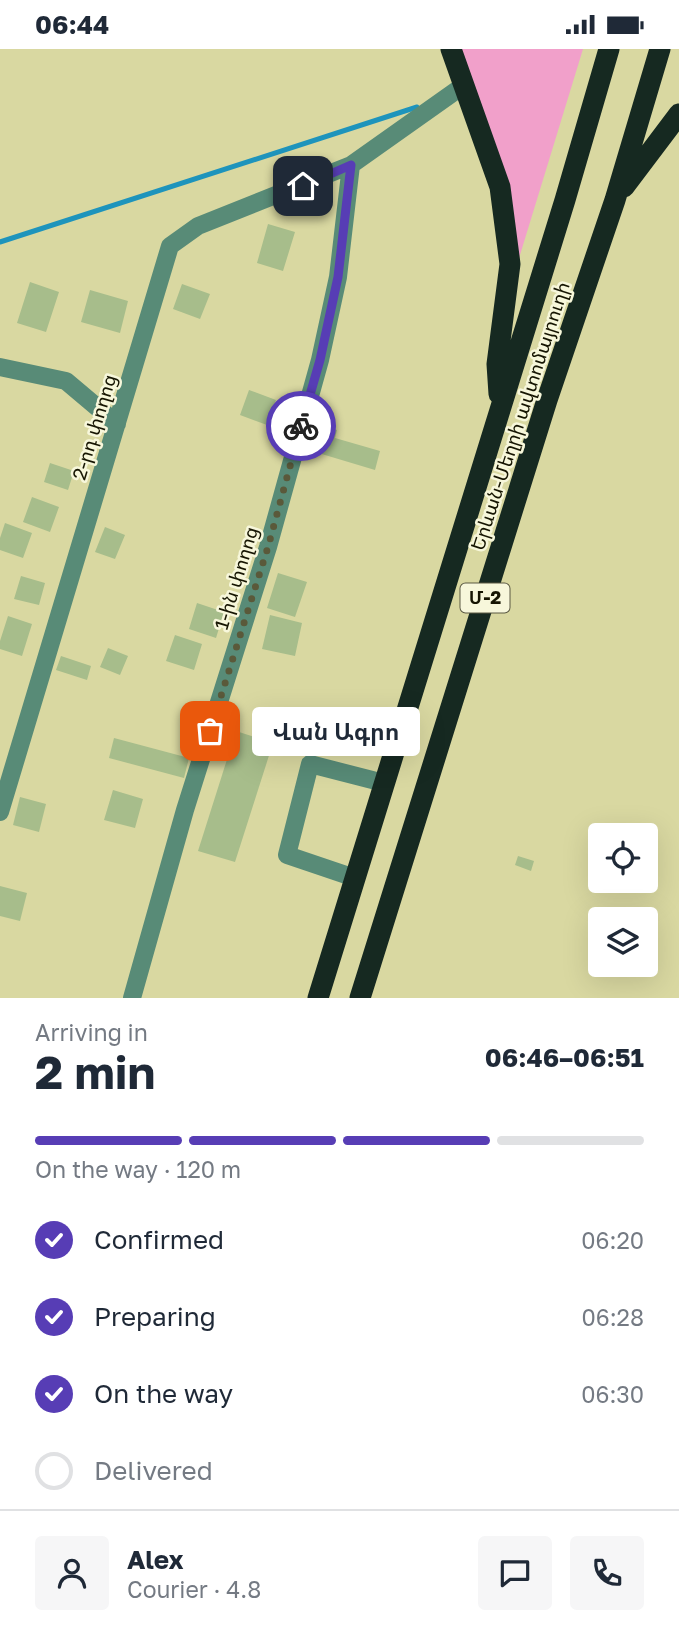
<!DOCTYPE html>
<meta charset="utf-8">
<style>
:root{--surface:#fff;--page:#f6f6f7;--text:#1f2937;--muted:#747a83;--line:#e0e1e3;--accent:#573db5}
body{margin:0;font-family:"Golos Text","Noto Sans Armenian",sans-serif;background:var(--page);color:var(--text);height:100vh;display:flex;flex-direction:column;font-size:26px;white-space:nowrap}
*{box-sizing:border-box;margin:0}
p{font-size:23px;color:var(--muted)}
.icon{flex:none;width:38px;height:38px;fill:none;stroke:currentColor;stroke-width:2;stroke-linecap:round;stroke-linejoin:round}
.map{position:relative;height:949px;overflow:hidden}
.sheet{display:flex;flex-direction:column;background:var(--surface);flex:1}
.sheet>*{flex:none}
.fabs{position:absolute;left:588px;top:774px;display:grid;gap:14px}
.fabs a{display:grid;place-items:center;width:70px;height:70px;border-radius:7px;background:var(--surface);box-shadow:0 7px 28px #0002;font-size:35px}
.pin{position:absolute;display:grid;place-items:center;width:60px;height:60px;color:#fff;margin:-30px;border-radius:14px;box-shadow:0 4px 10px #0006}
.courier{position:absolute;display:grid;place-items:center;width:70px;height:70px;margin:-35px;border:5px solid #573db5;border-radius:50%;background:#fff;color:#222;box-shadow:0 2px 9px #0007}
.bubble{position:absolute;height:49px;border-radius:7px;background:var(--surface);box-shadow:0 7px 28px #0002;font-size:23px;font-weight:700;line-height:49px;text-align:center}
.headline em{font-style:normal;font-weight:700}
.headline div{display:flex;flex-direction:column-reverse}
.headline{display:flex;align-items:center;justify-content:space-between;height:119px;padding:0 35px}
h1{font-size:46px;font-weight:700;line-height:52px}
.bar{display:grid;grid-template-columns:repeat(4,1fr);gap:10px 7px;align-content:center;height:84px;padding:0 35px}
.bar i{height:9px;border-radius:5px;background:var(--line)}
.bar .on{background:var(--accent)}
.bar p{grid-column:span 4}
.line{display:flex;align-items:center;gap:18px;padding:0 35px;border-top:2px solid var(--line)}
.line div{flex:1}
.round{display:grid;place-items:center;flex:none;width:74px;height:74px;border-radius:7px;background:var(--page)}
ol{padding:0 35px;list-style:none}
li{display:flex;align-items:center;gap:21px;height:77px}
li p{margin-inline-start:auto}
li .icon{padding:7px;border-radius:50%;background:var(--accent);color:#fff;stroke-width:4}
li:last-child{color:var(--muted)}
li i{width:38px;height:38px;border:4px solid var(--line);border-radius:50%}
.status{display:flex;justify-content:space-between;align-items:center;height:49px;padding:0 35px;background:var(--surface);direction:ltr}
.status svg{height:19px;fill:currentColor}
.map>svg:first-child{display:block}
.green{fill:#f1a0ca}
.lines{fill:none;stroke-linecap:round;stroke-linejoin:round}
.stream{stroke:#1e94bc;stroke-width:5}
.building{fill:#a7bd8b}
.minor{stroke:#588b77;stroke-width:18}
.highway{stroke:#162921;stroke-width:21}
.done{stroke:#5a593a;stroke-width:7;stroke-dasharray:0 12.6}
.route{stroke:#573db5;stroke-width:9}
.labels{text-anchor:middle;stroke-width:5;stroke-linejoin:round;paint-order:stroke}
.shield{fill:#f7f7db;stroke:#5a5943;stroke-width:2}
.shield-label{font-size:18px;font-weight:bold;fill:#161502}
.street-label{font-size:19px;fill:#161502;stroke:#f7f7db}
</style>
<div class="status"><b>06:44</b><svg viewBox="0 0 49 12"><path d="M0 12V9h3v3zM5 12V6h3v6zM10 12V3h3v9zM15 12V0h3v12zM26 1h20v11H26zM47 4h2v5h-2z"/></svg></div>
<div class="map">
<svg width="679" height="949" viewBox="0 0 679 949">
<rect width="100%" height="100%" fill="#d9d8a1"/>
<path class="green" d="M455,0h128l-67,219z"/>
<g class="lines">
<path class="stream" d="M0,193l417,-135"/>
</g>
<path class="building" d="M268,175l27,8 -12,39 -26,-8z
M30,233l29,10 -13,40 -29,-9z
M182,235l28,10 -10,25 -27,-10z
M90,241l38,11 -8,32 -39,-11z
M249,341l27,10 -9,25 -27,-10z
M322,377l15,4 -2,8 45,13 -5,19 -60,-18z
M50,414l24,8 -6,19 -24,-8z
M32,448l27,10 -9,25 -27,-10z
M5,474l27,10 -9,25 -23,-8v-12z
M105,478l20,8 -10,24 -20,-7z
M278,524l29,9 -12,35 -28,-9z
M21,527l24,7 -6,22 -25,-6z
M197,554l27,9 -8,26 -27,-9z
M270,566l32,8 -7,33 -33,-7z
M8,567l24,8 -10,32 -22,-7v-8z
M175,586l27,9 -8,26 -28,-9z
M108,599l20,8 -8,19 -20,-8z
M61,607l30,10 -4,14 -31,-10z
M236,682l37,12 -38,119 -37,-11z
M114,689l75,20 -5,20 -75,-20z
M113,741l30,9 -8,29 -31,-8z
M20,748l26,7 -7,28 -26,-7z
M518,807l16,5 -3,10 -16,-6z
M0,837l27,7 -7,28 -20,-5z"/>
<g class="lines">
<path class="minor" d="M0,318l66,14 51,43
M0,763l170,-566 28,-20 153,-61 113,-80
M355,829l-68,-23 23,-91 74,19
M132,949l53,-188 83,-263 52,-187 18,-83 13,-112"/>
<path class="highway" d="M451,0l49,138 10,77 -13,100 2,30
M624,138l55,-73
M318,949l247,-798 44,-151
M360,949l187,-598 68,-200 45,-151"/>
</g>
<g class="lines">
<path class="done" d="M210,682l58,-184 33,-121"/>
<path class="route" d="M301,377l19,-66 18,-83 13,-112 -48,21"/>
</g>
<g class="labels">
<rect class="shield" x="460.5" y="534.5" width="49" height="29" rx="5"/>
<g class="shield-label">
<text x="485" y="555">Մ-2</text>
</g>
<g class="street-label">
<text transform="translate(520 367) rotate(-72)" y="7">Երևան-Մեղրի ավտոմայրուղի</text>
<text transform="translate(94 378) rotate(-73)" y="7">2-րդ փողոց</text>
<text transform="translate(236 529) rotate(-73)" y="7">1-ին փողոց</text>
</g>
</g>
</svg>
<div class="fabs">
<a><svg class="icon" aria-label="locate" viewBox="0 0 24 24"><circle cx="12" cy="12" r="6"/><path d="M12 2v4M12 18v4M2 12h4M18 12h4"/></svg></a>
<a><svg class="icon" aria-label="layers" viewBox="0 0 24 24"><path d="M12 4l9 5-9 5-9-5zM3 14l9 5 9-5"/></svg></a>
</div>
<div class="pin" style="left:210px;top:682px;background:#ea580c"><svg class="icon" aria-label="bag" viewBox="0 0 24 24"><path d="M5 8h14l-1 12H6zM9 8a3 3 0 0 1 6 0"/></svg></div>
<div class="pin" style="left:303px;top:137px;background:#1f2937"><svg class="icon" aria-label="home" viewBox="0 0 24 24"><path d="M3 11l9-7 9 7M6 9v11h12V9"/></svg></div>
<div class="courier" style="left:301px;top:377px"><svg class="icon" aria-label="bike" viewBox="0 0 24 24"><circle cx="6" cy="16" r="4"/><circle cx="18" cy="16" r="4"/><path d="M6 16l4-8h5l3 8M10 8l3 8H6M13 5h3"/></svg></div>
<div class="bubble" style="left:252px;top:658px;width:168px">Վան Ագրո</div>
</div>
<section class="sheet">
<div class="headline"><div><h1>2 min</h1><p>Arriving in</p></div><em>06:46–06:51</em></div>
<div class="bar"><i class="on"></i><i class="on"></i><i class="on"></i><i></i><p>On the way · 120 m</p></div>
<ol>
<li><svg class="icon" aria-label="check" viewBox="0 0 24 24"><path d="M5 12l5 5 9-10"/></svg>Confirmed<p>06:20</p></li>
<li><svg class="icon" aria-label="check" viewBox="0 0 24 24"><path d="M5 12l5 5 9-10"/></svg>Preparing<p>06:28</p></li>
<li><svg class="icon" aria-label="check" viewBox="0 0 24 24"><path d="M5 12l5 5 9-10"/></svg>On the way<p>06:30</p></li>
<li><i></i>Delivered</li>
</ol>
<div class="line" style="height:126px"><a class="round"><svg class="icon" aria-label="person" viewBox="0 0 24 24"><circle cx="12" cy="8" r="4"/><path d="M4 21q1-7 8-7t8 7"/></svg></a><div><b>Alex</b><p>Courier · 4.8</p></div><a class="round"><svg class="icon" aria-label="chat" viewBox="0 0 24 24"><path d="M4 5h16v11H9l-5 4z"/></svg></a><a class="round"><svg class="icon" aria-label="phone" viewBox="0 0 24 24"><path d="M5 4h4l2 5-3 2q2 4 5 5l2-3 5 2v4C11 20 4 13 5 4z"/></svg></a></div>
</section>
